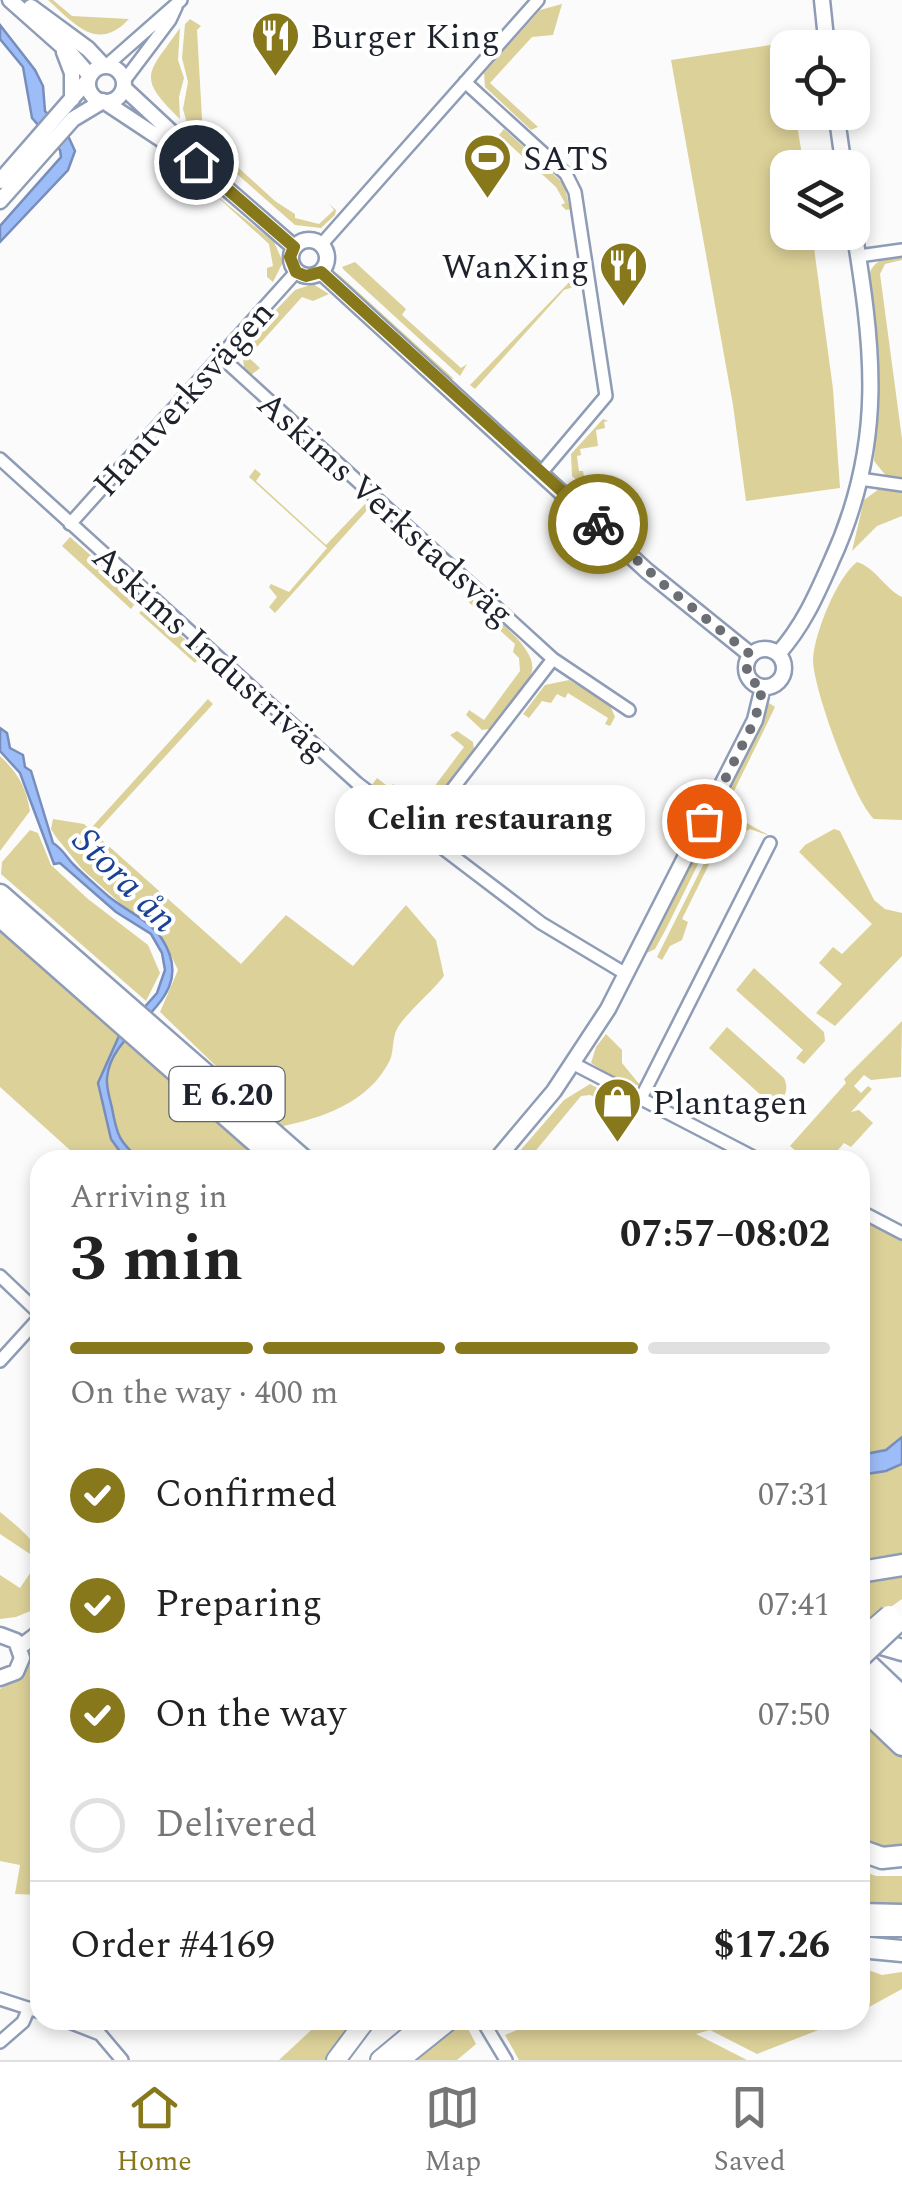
<!DOCTYPE html>
<meta charset="utf-8">
<style>
:root{--surface:#fff;--page:#f2f2f2;--text:#222;--muted:#767676;--line:#e0e0e0;--accent:#88781c}
body{margin:0;font-family:Spectral,serif;background:var(--page);color:var(--text);height:100vh;display:flex;flex-direction:column;font-size:38px;white-space:nowrap}
*{box-sizing:border-box;margin:0}
p{font-size:32px;color:var(--muted)}
.icon{flex:none;width:55px;height:55px;fill:none;stroke:currentColor;stroke-width:2;stroke-linecap:round;stroke-linejoin:round}
.map{position:relative;flex:1;overflow:hidden}
.side{position:absolute;left:30px;top:1150px;width:840px;height:880px;display:flex;flex-direction:column;background:var(--surface);border-radius:30px;box-shadow:0 5px 15px #0003}
.side>*{flex:none}
.tools{position:absolute;left:770px;top:30px;display:grid;gap:20px}
.tools a{display:grid;place-items:center;width:100px;height:100px;border-radius:20px;background:var(--surface);box-shadow:0 5px 15px #0003;font-size:50px}
.pin{position:absolute;display:grid;place-items:center;width:85px;height:85px;color:#fff;margin:-42px;border:5px solid #fff;border-radius:50%;box-shadow:0 2px 10px #0007}
.courier{position:absolute;display:grid;place-items:center;width:100px;height:100px;margin:-50px;border:8px solid #88781c;border-radius:50%;background:#fff;color:#222;box-shadow:0 2px 12px #0007}
.bubble{position:absolute;height:70px;border-radius:30px;background:var(--surface);box-shadow:0 5px 15px #0003;font-size:32px;font-weight:700;line-height:70px;text-align:center}
.summary em{font-style:normal;font-weight:700}
.summary div{display:flex;flex-direction:column-reverse}
.summary{display:flex;align-items:center;justify-content:space-between;height:170px;padding:0 40px}
h1{font-size:65px;font-weight:700;line-height:75px}
.bar{display:grid;grid-template-columns:repeat(4,1fr);gap:15px 10px;align-content:center;height:120px;padding:0 40px}
.bar i{height:12px;border-radius:8px;background:var(--line)}
.bar .current{background:var(--accent)}
.bar p{grid-column:span 4}
.line{display:flex;align-items:center;gap:25px;padding:0 40px;border-top:2px solid var(--line)}
.line div{flex:1}
ol{padding:0 40px;list-style:none}
li{display:flex;align-items:center;gap:30px;height:110px}
li p{margin-inline-start:auto}
li .icon{padding:10px;border-radius:50%;background:var(--accent);color:#fff;stroke-width:4}
li:last-child{color:var(--muted)}
li i{width:55px;height:55px;border:5px solid var(--line);border-radius:50%}
.tabs{display:flex;justify-content:space-around;align-items:center;height:140px;border-top:2px solid var(--line);background:var(--surface);font-size:28px;color:var(--muted)}
.tabs a{display:grid;justify-items:center;gap:5px}
.tabs .current{color:var(--accent)}
.map>svg:first-child{display:block}
.green{fill:#dcd198}
.water{fill:#9dbdf9;stroke:#778ebc;stroke-width:2.5}
.lines{fill:none;stroke-linecap:round;stroke-linejoin:round}
.minor-casing{stroke:#8f9cb6;stroke-width:16}
.tertiary-casing{stroke:#8f9cb6;stroke-width:19}
.primary-casing{stroke:#8f9cb6;stroke-width:22}
.trunk-casing{stroke:#8f9cb6;stroke-width:25}
.minor{stroke:#fff;stroke-width:11}
.tertiary{stroke:#fff;stroke-width:14}
.primary{stroke:#fff;stroke-width:18}
.trunk{stroke:#fff;stroke-width:20}
.primary-bridge-casing{stroke:#8f9cb6;stroke-width:22;stroke-linecap:butt}
.trunk-bridge-casing{stroke:#8f9cb6;stroke-width:25;stroke-linecap:butt}
.primary-bridge{stroke:#fff;stroke-width:18}
.trunk-bridge{stroke:#fff;stroke-width:20}
.done{stroke:#6b6e74;stroke-width:10;stroke-dasharray:0 18}
.route{stroke:#88781c;stroke-width:12}
.labels{text-anchor:middle;stroke-width:8;stroke-linejoin:round;paint-order:stroke}
.shield{fill:#fff;stroke:#61646b;stroke-width:2.5}
.shield-label{font-size:32px;font-weight:bold;fill:#1d222c}
.poi-label{font-size:35px;fill:#1d222c;stroke:#fff;text-anchor:start}
.street-label{font-size:35px;fill:#1d222c;stroke:#fff}
.water-label{font-size:38px;font-style:italic;fill:#1a4296;stroke:#fff}
</style>
<div class="map">
<svg width="902" height="2060" viewBox="0 0 902 2060">
<rect width="100%" height="100%" fill="#fbfbfb"/>
<path class="green" d="M48,0h5l19,16 57,3c-32,34 -54,5 -81,-19z
M562,4l-9,31 -21,2 -42,46 48,44 -7,3 -46,-43 -1,-14 56,-63z
M190,19l11,7 -4,4 6,106 -3,4 -12,-13 -5,-18 5,-27 -6,-24 3,-34z
M180,28l-2,32 6,18 -5,19 1,22c-44,-43 -33,-44 0,-91z
M783,43l4,26 1,43 7,1 9,54 -16,1v64l24,1 21,156 7,99 -94,13 -13,-96 -62,-345z
M504,129l60,55 6,25 -4,1 -5,-5 4,-2 -9,-16 -57,-52z
M205,137l70,64 20,13v4l24,6 15,-14 -5,-6 7,6 -1,5 -14,13 -26,-3 -92,-81z
M213,193l61,49 9,20 -10,20 -6,-5v-9l6,-2 -4,-22z
M902,254v6l-17,4 -5,10 22,165v41l-15,-3 -13,-16 5,-82 -11,-99c3,-19 16,-23 34,-26z
M355,262l51,47 -4,6 59,53 6,-4 -7,12 -116,-106 -2,-3z
M580,271l2,13 -18,6 -89,99 -5,-4z
M336,272l118,107 -9,-2 -70,-63z
M313,284l16,10 -16,7 -11,-4 -54,60 12,11 -9,7 -7,-6 -2,-23 53,-56z
M603,419l5,2 -4,1 1,6 -9,2 2,16 -18,3 1,6 -4,1 2,15h4l3,16 7,-1 2,7 10,-1 3,15 7,-1 2,7 10,-1 2,14h7l6,15 -70,-65 -1,-22z
M255,469l6,5 -5,7 70,64 39,-41 4,4 -94,105 -6,-6 8,-10 -8,-10 2,-3 18,8 38,-44 -78,-71z
M879,489l23,1v26l-25,10 -25,25 12,-51z
M70,537l69,61 -8,11 -69,-63z
M857,562c19,6 27,26 45,35v223l-28,-1c-20,-18 -61,-131 -61,-159 1,-26 24,-83 44,-98z
M467,594c17,15 71,53 65,77 -4,15 -32,44 -43,58l-7,1 -16,-15 3,-5 15,10 36,-49 -1,-13 -6,-6 2,-8 -52,-47z
M146,606l56,48 -7,9 -56,-50z
M569,680l41,25 5,12 -5,9 -5,-2 3,-6 -40,-25 -3,5 -8,-4 -6,9 -9,-2 -13,17 -6,-4 22,-29z
M208,699l5,5 -115,126 -5,-4z
M769,703l6,4 -12,25 -97,197 -11,20 -8,4z
M457,731l16,11 1,7 -48,62 -16,2 -38,-28 5,-7 13,10 3,-4 22,16 10,-1 39,-52 -14,-12z
M0,756c18,17 26,31 30,55l-30,40z
M729,813l41,23 -20,-7 -17,8 -9,-3 -42,85 6,3 -6,18 -12,6 -8,14 -5,-3z
M53,819l31,5 157,140 45,-49 67,51 53,-61 30,35 8,36c-12,16 -40,39 -47,53 -5,9 -3,22 -7,31 -21,43 -68,58 -111,67l-119,-115 18,-42 -20,-41 -37,-25 -39,-35 -26,-32 -5,-8z
M834,829l6,2 34,69 11,9 17,4v43l-67,70 -19,-13 26,-29 -23,-21 14,-16 9,7 30,-30 -73,-72 6,-7z
M30,830l8,3 13,32 37,34 60,46 12,28 -14,28 -145,-127 1,-12z
M0,932l265,228h-184l-81,-73z
M754,968l70,64 1,9 -21,23 -8,-6 7,-8 -67,-60z
M902,1021l-1,56 -30,3 -7,-5 -10,11 7,7 7,-7 4,3 -21,23 8,-2 14,13 -22,24 -7,-4 -6,7 5,5 -5,5c-24,0 -30,2 -48,-14l56,-63 -2,-4z
M727,1027l57,51c6,14 0,19 -10,29l-65,-59z
M606,1034l16,16v13l18,22 -12,1 -37,-23 5,-16z
M590,1084l17,9 -1,9 -16,-7 -9,1 -53,64h-16l52,-60z
M860,1219l42,21v313l-42,6z
M0,1512c47,38 40,37 40,95l-24,10 -16,2v-44l20,13 19,-28 -39,-26z
M902,1570v29l-42,30v-53z
M40,1648v247l-25,-1 5,-29 -20,-4v-172l23,-14z
M860,1710l42,40v99l-7,2 -35,-8z
M860,1870l16,6h26v31h-42z
M860,1967l22,8 20,-3v17l-42,23z
M322,2020h36l-29,40h-50z
M524,2020h320l-87,34 -47,-24 -14,4 51,26h-228l-14,-25 29,-12z
M464,2021l12,23 -19,16h-42z"/>
<path class="water" d="M0,25l35,45 8,16 2,25 24,27 6,13 -7,19 -68,72v-16l61,-69 -1,-7 -28,-32 -9,-51 -23,-28z
M0,728l7,5 3,15 13,7 2,12 6,4 22,72c10,6 13,14 21,22 11,11 23,21 34,31 17,14 43,25 54,43 41,64 -51,85 -55,139 -1,9 3,21 5,30 5,28 7,33 28,52h-14l-15,-21 -13,-56 21,-47 38,-43 8,-23 -3,-17 -11,-19 -35,-22 -56,-49 -6,1 -34,-91 -20,-22z
M902,1437v27l-16,7 -26,4v-20l26,-5z"/>
<g class="lines">
<defs>
<path id="minor" d="M106,66l75,-66
M124,81l46,-61 6,-13
M465,82l101,92 9,18 31,204 -65,77
M321,245l217,-245
M859,256l43,-6
M220,356l333,303 76,51
M0,459l357,324 184,140 85,51
M860,479l42,6
M70,524l226,-252
M420,831l133,-172
M574,1064l185,96
M640,1100l130,-257
M860,1211l42,22
M0,1276l40,38
M0,1361l40,-44
M0,1999l40,13
M64,2020l36,14 22,26
M482,2020l24,40
M0,2042l23,-20 6,-14"/>
<path id="tertiary" d="M10,0l62,55 18,21
M822,0l5,48
M31,7l57,42 16,17
M64,52l8,21v26
M88 84a18 18 0 1 1 36 0a18 18 0 1 1-36 0Z
M124,88l59,55 13,19 98,85
M105,102l86,57
M836,112l8,56
M0,181l88,-101
M0,201l73,-82 30,-18
M291 258a18 18 0 1 1 36 0a18 18 0 1 1-36 0Z
M321,272l326,299 104,84
M746 668a19 19 0 1 1 38 0a19 19 0 1 1-38 0Z
M778,654c25,-28 38,-58 53,-92 56,-121 42,-217 21,-344
M496,1160l58,-69 54,-82 147,-289 8,-33
M0,1635l16,6 6,17 -6,14 -16,6
M20,1647l20,-15"/>
<path id="primary" d="M860,1927h42
M336,2060l30,-40
M380,2060l48,-40
M400,2060l50,-40"/>
<path id="trunk" d="M0,895l303,265
M0,916l277,244
M860,1572l42,-7
M863,1633l15,10 24,7
M860,1657l42,40
M860,1681l42,40
M860,1705l42,40
M860,1850l22,8 20,-2
M860,1914l42,1
M860,1947l42,4"/>
</defs>
<use href="#minor" class="minor-casing"/>
<use href="#tertiary" class="tertiary-casing"/>
<use href="#primary" class="primary-casing"/>
<use href="#trunk" class="trunk-casing"/>
<use href="#minor" class="minor"/>
<use href="#tertiary" class="tertiary"/>
<use href="#primary" class="primary"/>
<use href="#trunk" class="trunk"/>
<defs>
<path id="primary-bridge" d="M860,1640l29,-25"/>
<path id="trunk-bridge" d="M860,1657l35,-33"/>
</defs>
<use href="#primary-bridge" class="primary-bridge-casing"/>
<use href="#trunk-bridge" class="trunk-bridge-casing"/>
<use href="#primary-bridge" class="primary-bridge"/>
<use href="#trunk-bridge" class="trunk-bridge"/>
</g>
<g class="lines">
<path class="done" d="M598,524l65,60 88,71 -5,17 6,10 11,4 -8,34 -51,101"/>
<path class="route" d="M196,162l98,85 -4,10 6,15 10,4 15,-4 277,252"/>
</g>
<defs>
<symbol id="restaurant-pin" viewBox="-11 -11 22 30"><path d="M0 17L-7.5 6A9.5 9.5 0 1 1 7.5 6Z" fill="#88781c" stroke="#fff"/><path d="M-5-6h1v4h1v-4h1v4h1v-4h1v5L-1.5 .5V6h-2V.5L-5-1ZM5-6V6H3V1.5H1.5Q1.5-4 5-6Z" fill="#fff"/></symbol>
<symbol id="stadium-pin" viewBox="-11 -11 22 30"><path d="M0 17L-7.5 6A9.5 9.5 0 1 1 7.5 6Z" fill="#88781c" stroke="#fff"/><path d="M0-5a6.5 5 0 1 0 0 10a6.5 5 0 1 0 0-10ZM-3.5-1.8h7v3.6h-7Z" fill="#fff"/></symbol>
<symbol id="shop-pin" viewBox="-11 -11 22 30"><path d="M0 17L-7.5 6A9.5 9.5 0 1 1 7.5 6Z" fill="#88781c" stroke="#fff"/><path d="M-5-2.5h2.3a2.7 3.5 0 0 1 5.4 0H5L5.5 6h-11ZM-1.5-2.5h3a1.5 2.3 0 0 0-3 0Z" fill="#fff"/></symbol>
</defs>
<g fill-rule="evenodd">
<use href="#restaurant-pin" x="248" y="8" width="55" height="75"/>
<use href="#stadium-pin" x="460" y="130" width="55" height="75"/>
<use href="#restaurant-pin" x="596" y="238" width="55" height="75"/>
<use href="#shop-pin" x="590" y="1074" width="55" height="75"/>
</g>
<g class="labels">
<rect class="shield" x="169.5" y="1067" width="115" height="54" rx="8"/>
<g class="shield-label">
<text x="227" y="1105">E 6.20</text>
</g>
<g class="poi-label">
<text x="310" y="48">Burger King</text>
<text x="523" y="170">SATS</text>
<text x="589" y="278" text-anchor="end">WanXing</text>
<text x="652" y="1114">Plantagen</text>
</g>
<g class="street-label">
<text transform="translate(183 398) rotate(-48)" y="12">Hantverksvägen</text>
<text transform="translate(386 508) rotate(42)" y="12">Askims Verkstadsväg</text>
<text transform="translate(211 652) rotate(42)" y="12">Askims Industriväg</text>
</g>
<g class="water-label">
<text transform="translate(126 879) rotate(45)" y="13">Stora ån</text>
</g>
</g>
</svg>
<div class="tools">
<a><svg class="icon" aria-label="locate" viewBox="0 0 24 24"><circle cx="12" cy="12" r="6"/><path d="M12 2v4M12 18v4M2 12h4M18 12h4"/></svg></a>
<a><svg class="icon" aria-label="layers" viewBox="0 0 24 24"><path d="M12 4l9 5-9 5-9-5zM3 14l9 5 9-5"/></svg></a>
</div>
<div class="pin" style="left:704px;top:821px;background:#ea580c"><svg class="icon" aria-label="bag" viewBox="0 0 24 24"><path d="M5 8h14l-1 12H6zM9 8a3 3 0 0 1 6 0"/></svg></div>
<div class="pin" style="left:196px;top:162px;background:#1f2937"><svg class="icon" aria-label="home" viewBox="0 0 24 24"><path d="M3 11l9-7 9 7M6 9v11h12V9"/></svg></div>
<div class="courier" style="left:598px;top:524px"><svg class="icon" aria-label="bike" viewBox="0 0 24 24"><circle cx="6" cy="16" r="4"/><circle cx="18" cy="16" r="4"/><path d="M6 16l4-8h5l3 8M10 8l3 8H6M13 5h3"/></svg></div>
<div class="bubble" style="left:335px;top:785px;width:310px">Celin restaurang</div>
<section class="side">
<div class="summary"><div><h1>3 min</h1><p>Arriving in</p></div><em>07:57–08:02</em></div>
<div class="bar"><i class="current"></i><i class="current"></i><i class="current"></i><i></i><p>On the way · 400 m</p></div>
<ol>
<li><svg class="icon" aria-label="check" viewBox="0 0 24 24"><path d="M5 12l5 5 9-10"/></svg>Confirmed<p>07:31</p></li>
<li><svg class="icon" aria-label="check" viewBox="0 0 24 24"><path d="M5 12l5 5 9-10"/></svg>Preparing<p>07:41</p></li>
<li><svg class="icon" aria-label="check" viewBox="0 0 24 24"><path d="M5 12l5 5 9-10"/></svg>On the way<p>07:50</p></li>
<li><i></i>Delivered</li>
</ol>
<div class="line" style="height:130px"><div>Order #4169</div><b>$17.26</b></div>
</section>
</div>
<nav class="tabs">
<a class="current"><svg class="icon" aria-label="home" viewBox="0 0 24 24"><path d="M3 11l9-7 9 7M6 9v11h12V9"/></svg>Home</a>
<a><svg class="icon" aria-label="map" viewBox="0 0 24 24"><path d="M3 6l6-2 6 2 6-2v14l-6 2-6-2-6 2zM9 4v14M15 6v14"/></svg>Map</a>
<a><svg class="icon" aria-label="saved" viewBox="0 0 24 24"><path d="M7 4h10v16l-5-4-5 4z"/></svg>Saved</a>
</nav>
